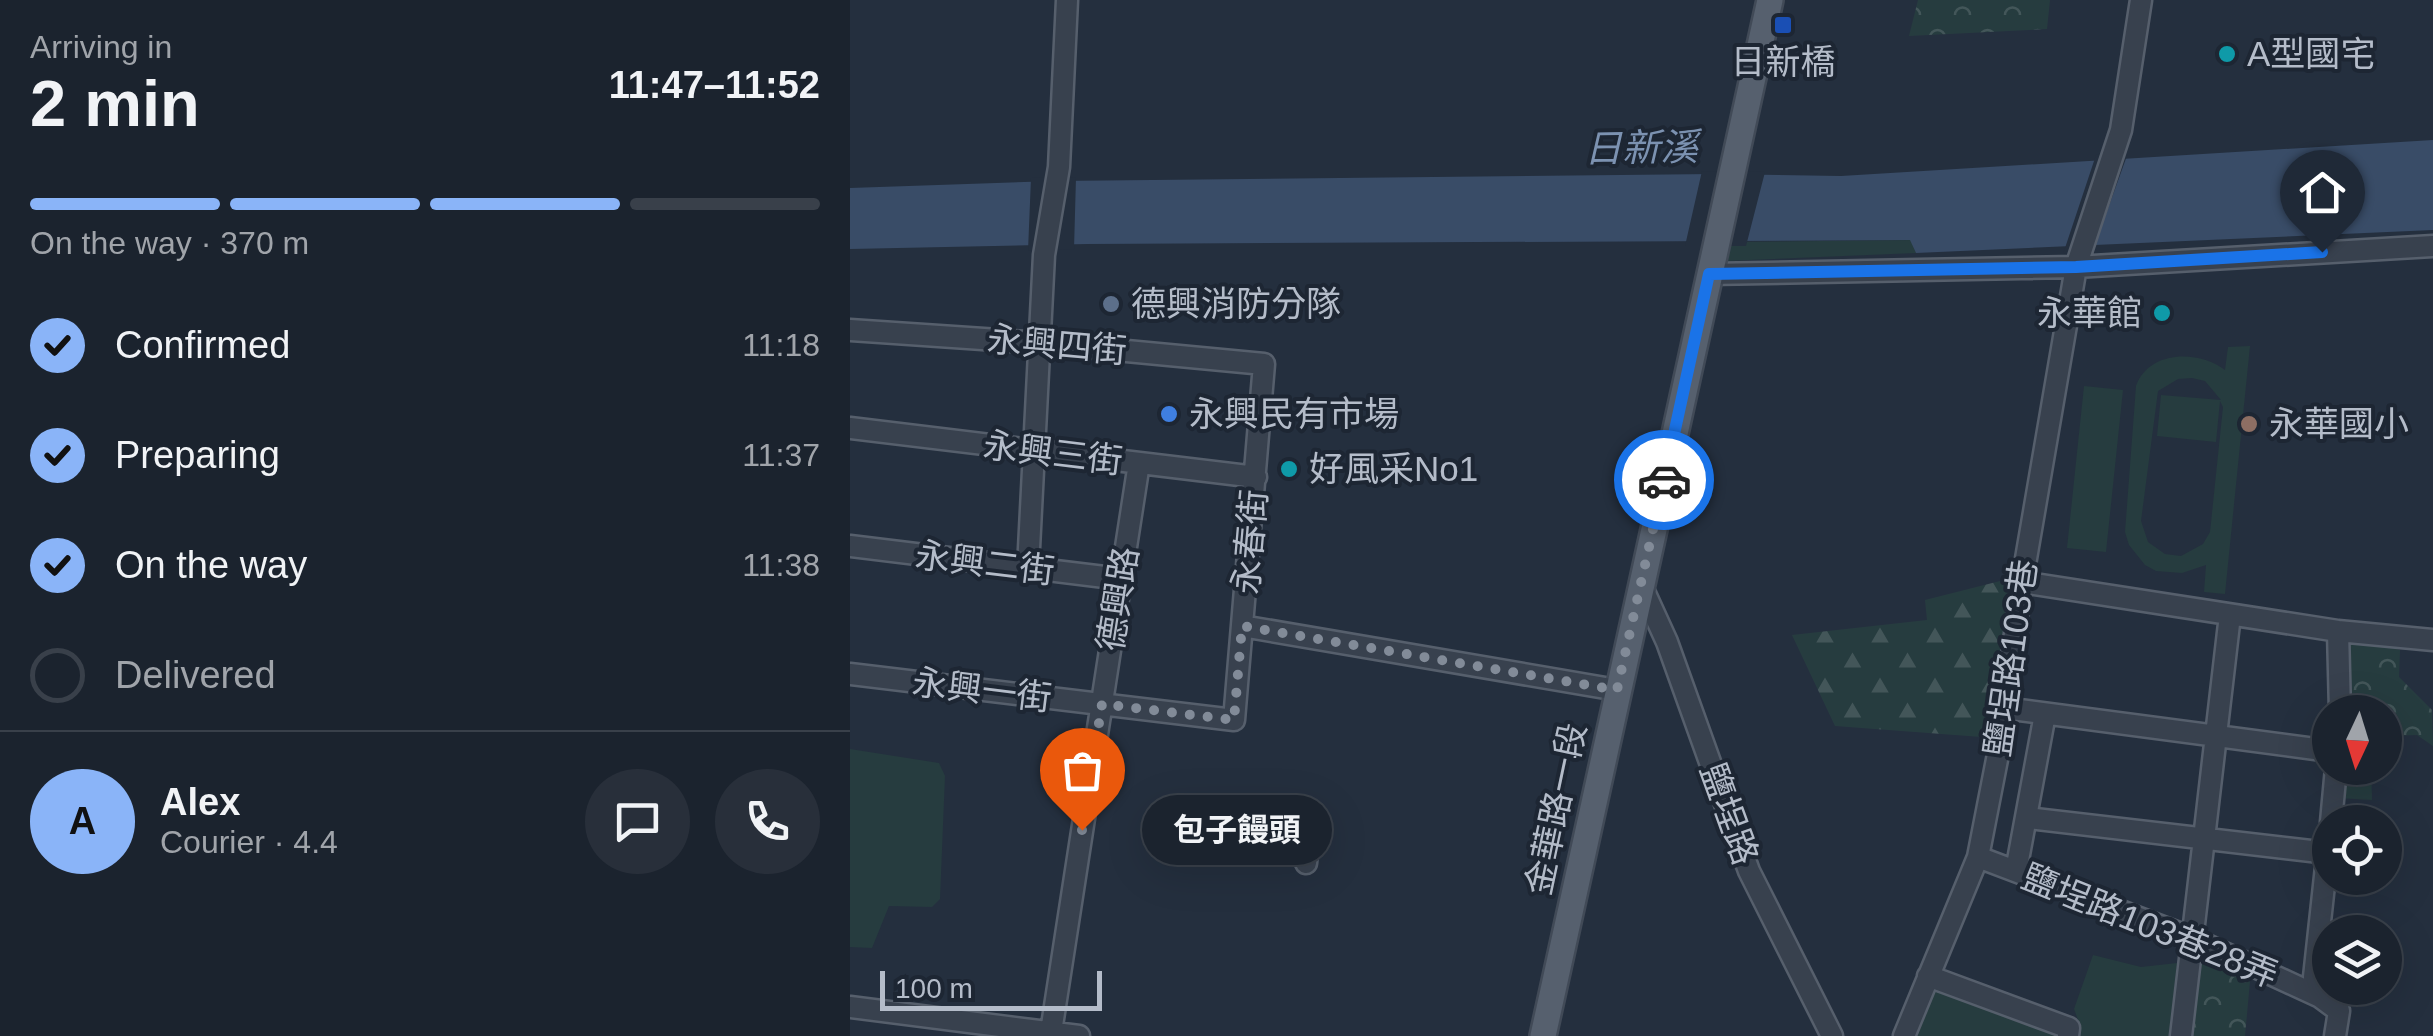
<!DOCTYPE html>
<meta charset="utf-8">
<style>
:root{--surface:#1b232e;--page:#282f3a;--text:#f1f3f6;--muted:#a0a4aa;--line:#39404a;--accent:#8ab4f8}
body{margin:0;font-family:Helvetica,"Noto Sans TC",sans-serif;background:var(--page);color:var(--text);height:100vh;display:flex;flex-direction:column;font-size:38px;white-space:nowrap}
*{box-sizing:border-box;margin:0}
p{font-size:32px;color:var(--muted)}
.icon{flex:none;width:55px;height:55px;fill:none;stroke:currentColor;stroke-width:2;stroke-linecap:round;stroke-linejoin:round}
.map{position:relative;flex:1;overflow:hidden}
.sheet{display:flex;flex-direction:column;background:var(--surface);width:850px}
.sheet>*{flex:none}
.needle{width:65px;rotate:184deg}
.buttons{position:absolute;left:1462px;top:695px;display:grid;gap:20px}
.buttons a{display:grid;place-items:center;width:90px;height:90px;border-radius:50%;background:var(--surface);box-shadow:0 10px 40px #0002,0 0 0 2px var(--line);font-size:50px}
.scale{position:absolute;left:30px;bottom:25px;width:222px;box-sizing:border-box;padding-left:10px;border:5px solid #b4bcc9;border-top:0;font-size:28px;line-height:35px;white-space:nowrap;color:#b4bcc9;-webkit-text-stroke:8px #1d2633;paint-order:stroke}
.pin{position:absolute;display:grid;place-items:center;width:85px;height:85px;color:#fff;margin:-102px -42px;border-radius:50% 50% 50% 0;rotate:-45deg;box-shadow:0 0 10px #0007}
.pin .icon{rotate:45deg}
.courier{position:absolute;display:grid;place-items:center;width:100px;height:100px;margin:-50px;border:8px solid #1a73e8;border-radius:50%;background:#fff;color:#222;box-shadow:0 2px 12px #0007}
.bubble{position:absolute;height:70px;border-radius:35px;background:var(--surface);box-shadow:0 10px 40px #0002,0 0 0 2px var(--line);font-size:32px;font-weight:700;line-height:70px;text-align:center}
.summary em{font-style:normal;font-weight:700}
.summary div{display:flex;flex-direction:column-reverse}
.summary{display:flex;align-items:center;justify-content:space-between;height:170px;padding:0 30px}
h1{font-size:65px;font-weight:700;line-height:75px}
.bar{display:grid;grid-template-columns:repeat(4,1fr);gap:15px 10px;align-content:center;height:120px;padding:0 30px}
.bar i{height:12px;border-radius:8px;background:var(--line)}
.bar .current{background:var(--accent)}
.bar p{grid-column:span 4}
.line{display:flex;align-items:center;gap:25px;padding:0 30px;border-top:2px solid var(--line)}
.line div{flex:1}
.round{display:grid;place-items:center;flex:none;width:105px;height:105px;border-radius:52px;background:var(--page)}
ol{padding:0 30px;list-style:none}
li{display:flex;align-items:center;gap:30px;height:110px}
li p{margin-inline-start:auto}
li .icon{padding:10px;border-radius:50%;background:var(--accent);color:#111;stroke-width:4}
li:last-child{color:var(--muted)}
li i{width:55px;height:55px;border:5px solid var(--line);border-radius:50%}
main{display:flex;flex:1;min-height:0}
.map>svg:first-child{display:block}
.grass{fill:#263c3f;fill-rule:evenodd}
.forest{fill:url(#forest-firs)}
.park{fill:url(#park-crowns)}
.water{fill:#394c67}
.pier{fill:#242f3e}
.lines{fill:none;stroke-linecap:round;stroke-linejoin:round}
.minor-casing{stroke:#565f6c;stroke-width:25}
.major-casing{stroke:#414a57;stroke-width:30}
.minor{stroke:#38414e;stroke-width:20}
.major{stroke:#56606e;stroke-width:25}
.done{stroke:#828b98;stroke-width:10;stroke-dasharray:0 18}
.route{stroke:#1a73e8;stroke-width:12}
.transit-dot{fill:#1a4fb4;stroke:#1d2633;stroke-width:4}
.culture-dot{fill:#0f9aa8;stroke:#1d2633;stroke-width:4}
.service-dot{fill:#5c6f8a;stroke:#1d2633;stroke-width:4}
.shop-dot{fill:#3f7fe0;stroke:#1d2633;stroke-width:4}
.education-dot{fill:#8d6e63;stroke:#1d2633;stroke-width:4}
.labels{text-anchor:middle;stroke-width:8;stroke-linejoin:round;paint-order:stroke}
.poi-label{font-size:35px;fill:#b4bcc9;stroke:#1d2633;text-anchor:start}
.street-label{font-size:35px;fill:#b4bcc9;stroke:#1d2633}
.water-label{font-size:38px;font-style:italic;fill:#7c92b1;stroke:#1d2633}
</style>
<main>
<section class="sheet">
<div class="summary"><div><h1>2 min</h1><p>Arriving in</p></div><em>11:47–11:52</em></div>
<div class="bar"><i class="current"></i><i class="current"></i><i class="current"></i><i></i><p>On the way · 370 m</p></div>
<ol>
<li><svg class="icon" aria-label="check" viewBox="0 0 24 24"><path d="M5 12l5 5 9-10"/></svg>Confirmed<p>11:18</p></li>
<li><svg class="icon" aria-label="check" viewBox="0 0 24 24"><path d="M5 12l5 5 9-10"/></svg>Preparing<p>11:37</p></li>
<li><svg class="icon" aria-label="check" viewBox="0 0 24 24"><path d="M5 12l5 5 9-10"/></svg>On the way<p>11:38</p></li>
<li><i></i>Delivered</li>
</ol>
<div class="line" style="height:180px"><b class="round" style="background:var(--accent);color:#111">A</b><div><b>Alex</b><p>Courier · 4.4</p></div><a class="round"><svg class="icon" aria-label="chat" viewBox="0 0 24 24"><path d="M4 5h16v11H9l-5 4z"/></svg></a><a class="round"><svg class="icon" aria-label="phone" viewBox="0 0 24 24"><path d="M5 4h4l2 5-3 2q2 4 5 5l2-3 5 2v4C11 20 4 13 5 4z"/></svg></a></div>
</section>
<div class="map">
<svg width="1583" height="1036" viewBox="0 0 1583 1036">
<defs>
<pattern id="forest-firs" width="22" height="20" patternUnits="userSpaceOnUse" patternTransform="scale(2.5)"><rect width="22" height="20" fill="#263c3f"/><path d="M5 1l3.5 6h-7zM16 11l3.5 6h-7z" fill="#435659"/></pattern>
<pattern id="park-crowns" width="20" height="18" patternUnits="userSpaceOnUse" patternTransform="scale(2.5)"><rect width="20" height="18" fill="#263c3f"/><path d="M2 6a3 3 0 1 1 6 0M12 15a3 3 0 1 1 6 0" fill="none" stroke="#435659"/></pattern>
</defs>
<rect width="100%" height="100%" fill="#242f3e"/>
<path class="grass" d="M1061,240l5,13 -191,8 3,-19z
M1400,346l-25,248 -21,-2 2,-27 -24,8 -26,-2 -11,-6 -16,-20 -4,-13 11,-146c13,-36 63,-36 89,-16l3,-23zM1342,378l13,3 16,19 -60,-5 -4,41 59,6 4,-41 3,6 -13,125 -7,12 -22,12 -16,-2 -17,-12 -7,-21 17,-130 20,-12z
M1234,386l39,4 -17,162 -39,-4z
M0,749l89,14 6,13 -5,123 -8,8 -43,-1 -17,42 -22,-1z
M1243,955l48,12 36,-4 -8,73h-90l2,-8 -7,-19z
M1079,981l129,52 -1,3h-144z"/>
<path class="forest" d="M1162,578l-17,160 -160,-12 -43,-91 135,-15 -2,-20z"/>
<path class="park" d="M1068,0h132l-3,29 -138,7z
M1497,637l53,13 -1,27 33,33 1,36 -16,-11 -32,1v-24h-40z
M1491,768h30l1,32 -34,-2z
M1346,953l54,28 -5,55h-59z"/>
<path class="water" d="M1583,140v90l-517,23 -6,-13 -822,4 -238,5v-61l206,-7 658,-7 127,2z"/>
<path class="pier" d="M1278,153l-36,100 -29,1 33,-99z
M852,171l63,1 -19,74h-61z
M226,177l-2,72 -46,2 3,-73z"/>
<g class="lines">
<defs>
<path id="minor" d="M859,274l367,-7 357,-21
M0,330l192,13 222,21 -30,356 -384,-46
M0,428l406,49
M0,546l271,33
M178,568l16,-313 15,-88 8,-167
M1172,582l316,49 95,9
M791,585l26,57 82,229 83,165
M392,626l375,64
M1488,631l2,81
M1154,708l326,43
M1178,818l300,35
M453,819l7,5 -4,39
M1481,822l5,-54
M1128,857l214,81 128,59 19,14 -4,25
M1166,871l29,-157
M1078,976l141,52 -1,8
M1470,997l-6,-20 16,-147
M0,1007l229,29
M201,1032l88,-569
M1054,1036l74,-179 22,-113 22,-162 54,-315 45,-137 20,-130
M1331,1036l49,-421"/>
<path id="major" d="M693,1036l227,-1036"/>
</defs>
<use href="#minor" class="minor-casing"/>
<use href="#major" class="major-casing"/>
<use href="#minor" class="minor"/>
<use href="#major" class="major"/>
</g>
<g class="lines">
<path class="done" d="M232,830l20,-126 132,16 8,-94 375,64 47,-210"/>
<path class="route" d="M814,480l45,-206 367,-7 246,-15"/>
</g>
<rect class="transit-dot" x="923" y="15" width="20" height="20" rx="5"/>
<g class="culture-dot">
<circle cx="1377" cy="54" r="10"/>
<circle cx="1312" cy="313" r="10"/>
<circle cx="439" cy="469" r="10"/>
</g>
<circle class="service-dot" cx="261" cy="304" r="10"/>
<circle class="shop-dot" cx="319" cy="414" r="10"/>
<circle class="education-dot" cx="1399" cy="424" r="10"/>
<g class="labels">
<g class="poi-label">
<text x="1397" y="66">A型國宅</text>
<text x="933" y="74" text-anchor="middle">日新橋</text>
<text x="281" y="316">德興消防分隊</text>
<text x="1292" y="325" text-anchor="end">永華館</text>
<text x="339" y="426">永興民有市場</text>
<text x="1419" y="436">永華國小</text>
<text x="459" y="481">好風采No1</text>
</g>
<g class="street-label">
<text transform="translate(207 345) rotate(5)" y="12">永興四街</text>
<text transform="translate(203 453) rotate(7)" y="12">永興三街</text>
<text transform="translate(400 542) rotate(-85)" y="12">永春街</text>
<text transform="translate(135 563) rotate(7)" y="12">永興二街</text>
<text transform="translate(268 599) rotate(-81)" y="12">德興路</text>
<text transform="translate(1161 658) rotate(-82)" y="12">鹽埕路103巷</text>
<text transform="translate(132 690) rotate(7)" y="12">永興一街</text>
<text transform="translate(706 809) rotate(-78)" y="12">金華路一段</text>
<text transform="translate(879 814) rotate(70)" y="12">鹽埕路</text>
<text transform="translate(1300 926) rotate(22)" y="12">鹽埕路103巷28弄</text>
</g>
<g class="water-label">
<text transform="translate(791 148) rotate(-1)" y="13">日新溪</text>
</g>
</g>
</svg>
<div class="buttons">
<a><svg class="needle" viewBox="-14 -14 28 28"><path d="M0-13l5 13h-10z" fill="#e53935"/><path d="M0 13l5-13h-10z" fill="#a0a4aa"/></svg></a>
<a><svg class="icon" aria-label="locate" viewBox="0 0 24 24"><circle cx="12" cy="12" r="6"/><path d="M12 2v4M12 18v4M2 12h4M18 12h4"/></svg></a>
<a><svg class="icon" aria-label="layers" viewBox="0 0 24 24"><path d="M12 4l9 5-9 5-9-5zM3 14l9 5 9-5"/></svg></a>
</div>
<div class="scale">100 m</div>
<div class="pin" style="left:232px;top:830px;background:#ea580c"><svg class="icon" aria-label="bag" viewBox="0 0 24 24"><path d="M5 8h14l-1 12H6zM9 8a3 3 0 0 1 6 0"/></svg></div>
<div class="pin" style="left:1472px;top:252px;background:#1f2937"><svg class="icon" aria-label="home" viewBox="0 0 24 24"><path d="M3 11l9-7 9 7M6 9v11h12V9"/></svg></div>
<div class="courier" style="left:814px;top:480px"><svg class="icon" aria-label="car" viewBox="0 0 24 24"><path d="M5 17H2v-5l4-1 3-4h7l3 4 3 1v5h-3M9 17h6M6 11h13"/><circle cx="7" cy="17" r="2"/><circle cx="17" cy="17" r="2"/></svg></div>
<div class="bubble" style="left:292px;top:795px;width:190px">包子饅頭</div>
</div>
</main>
